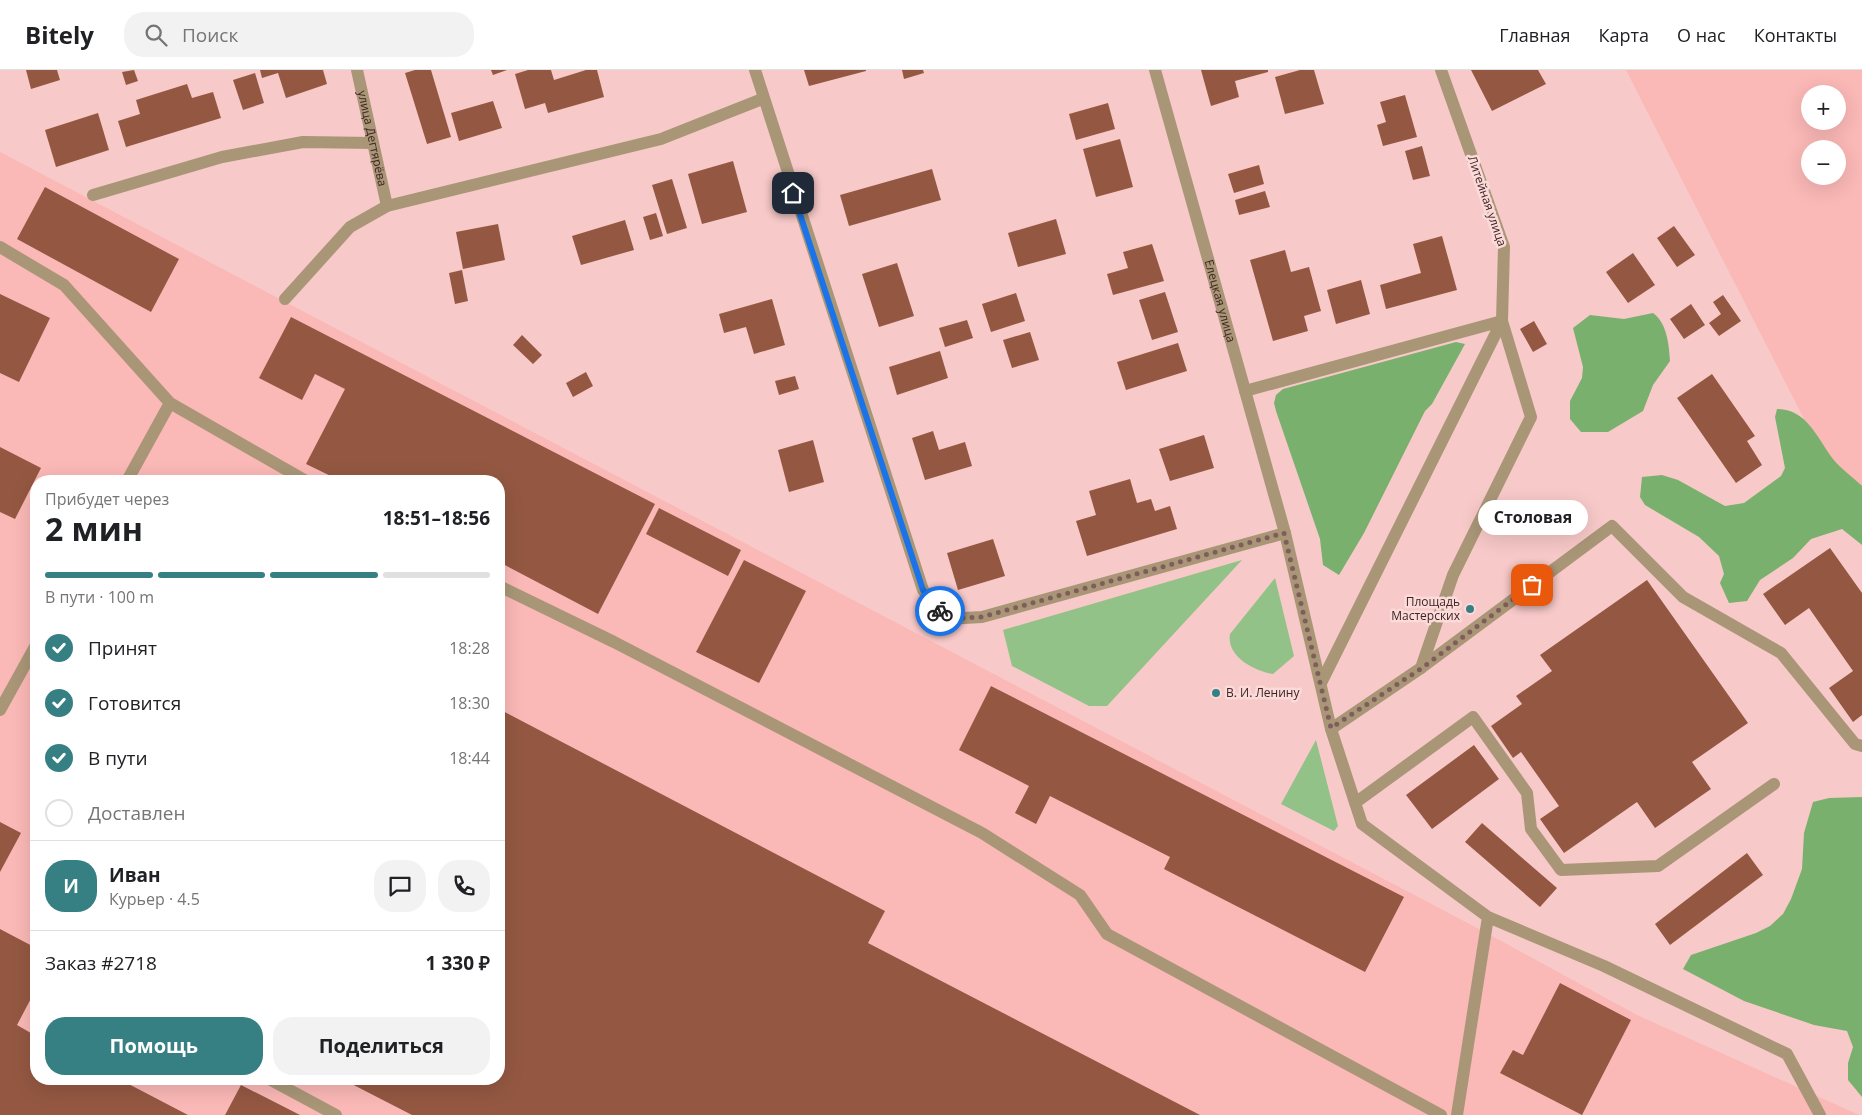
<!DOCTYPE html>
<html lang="ru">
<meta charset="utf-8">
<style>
:root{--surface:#fff;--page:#f2f2f2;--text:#202124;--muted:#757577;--line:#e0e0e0;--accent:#367f83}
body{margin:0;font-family:"Open Sans",sans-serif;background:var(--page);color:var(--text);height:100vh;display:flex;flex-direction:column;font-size:19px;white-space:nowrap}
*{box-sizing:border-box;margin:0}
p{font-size:16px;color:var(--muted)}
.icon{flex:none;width:28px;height:28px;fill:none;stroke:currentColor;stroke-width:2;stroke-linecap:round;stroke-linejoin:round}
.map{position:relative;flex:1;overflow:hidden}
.side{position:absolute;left:30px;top:405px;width:475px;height:610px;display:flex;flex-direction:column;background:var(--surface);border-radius:20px;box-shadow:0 5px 20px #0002}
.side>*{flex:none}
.controls{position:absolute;left:1801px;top:15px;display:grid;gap:10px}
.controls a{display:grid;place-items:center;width:45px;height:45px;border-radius:50%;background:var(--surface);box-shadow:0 5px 20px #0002;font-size:25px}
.pin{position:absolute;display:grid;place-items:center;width:42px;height:42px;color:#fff;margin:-21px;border-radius:10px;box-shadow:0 2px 8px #0006}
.courier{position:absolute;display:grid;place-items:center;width:50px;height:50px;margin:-25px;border:4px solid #1a73e8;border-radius:50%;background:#fff;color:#222;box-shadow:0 1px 6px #0007}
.bubble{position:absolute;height:35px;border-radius:18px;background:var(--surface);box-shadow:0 5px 20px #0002;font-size:16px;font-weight:700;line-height:35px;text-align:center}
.head em{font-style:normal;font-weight:700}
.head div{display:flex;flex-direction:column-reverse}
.head{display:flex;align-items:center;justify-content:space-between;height:85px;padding:0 15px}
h1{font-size:32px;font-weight:700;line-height:38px}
.bar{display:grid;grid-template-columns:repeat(4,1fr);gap:8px 5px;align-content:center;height:60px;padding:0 15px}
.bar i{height:6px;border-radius:4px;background:var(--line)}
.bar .on{background:var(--accent)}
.bar p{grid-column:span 4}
.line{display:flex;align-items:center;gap:12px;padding:0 15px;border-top:1px solid var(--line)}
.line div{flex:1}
.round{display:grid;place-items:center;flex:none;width:52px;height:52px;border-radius:20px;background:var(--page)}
ol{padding:0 15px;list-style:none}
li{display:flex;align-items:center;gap:15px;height:55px}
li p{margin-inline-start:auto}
li .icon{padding:5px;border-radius:50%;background:var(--accent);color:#fff;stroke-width:4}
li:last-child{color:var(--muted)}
li i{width:28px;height:28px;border:2px solid var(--line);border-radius:50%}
.button{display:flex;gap:10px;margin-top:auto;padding:10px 15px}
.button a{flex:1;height:58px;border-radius:20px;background:var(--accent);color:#fff;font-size:20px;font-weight:700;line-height:58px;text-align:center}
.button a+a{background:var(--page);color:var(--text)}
header{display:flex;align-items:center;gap:30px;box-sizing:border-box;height:70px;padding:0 25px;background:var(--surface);border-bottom:1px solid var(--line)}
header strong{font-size:24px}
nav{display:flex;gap:28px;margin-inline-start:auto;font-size:18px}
.search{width:350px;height:45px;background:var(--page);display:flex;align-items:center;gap:12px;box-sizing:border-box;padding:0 18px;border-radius:20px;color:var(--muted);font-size:19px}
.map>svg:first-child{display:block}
.built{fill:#fab8b6;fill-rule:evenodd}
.green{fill:#92c288}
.forest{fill:#79b06e}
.building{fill:#945842}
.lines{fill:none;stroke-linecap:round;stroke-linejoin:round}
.lane{stroke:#a99677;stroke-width:12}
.street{stroke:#a99677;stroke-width:12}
.done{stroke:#805d5d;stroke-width:5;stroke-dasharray:0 9}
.route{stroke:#1a73e8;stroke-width:6}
.poi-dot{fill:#367f83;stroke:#fadbda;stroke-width:2}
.labels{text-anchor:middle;stroke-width:5;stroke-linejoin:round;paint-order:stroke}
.street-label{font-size:12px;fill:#402323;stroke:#fadbda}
.poi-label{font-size:12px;fill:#402323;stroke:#fadbda;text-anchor:end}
</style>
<header>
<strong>Bitely</strong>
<div class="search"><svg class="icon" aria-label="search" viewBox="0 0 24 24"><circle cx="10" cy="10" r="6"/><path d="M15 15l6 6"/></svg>Поиск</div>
<nav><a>Главная</a><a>Карта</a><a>О нас</a><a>Контакты</a></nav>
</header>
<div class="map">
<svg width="1862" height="1045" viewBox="0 0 1862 1045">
<rect width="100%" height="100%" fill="#f7c9c8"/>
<path class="built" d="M1626,0h236v437l-38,-49zM1810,24h28v27h-28zM1810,79h28v27h-28z
M0,82l1479,777 158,86 222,100h-1859zM36,411h463v598h-463z"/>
<path class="green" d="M1242,490l-135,146h-18l-77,-40 -9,-36z
M1275,508l19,78 -21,18c-19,-3 -47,-18 -43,-40z
M1316,670l22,86 -4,5 -53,-27z"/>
<path class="forest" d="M1653,243c14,10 16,32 17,48l-17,24 -10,26 -35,21h-27l-11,-13v-18l12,-23 1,-11 -10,-39 17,-13 34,4z
M1456,272l9,2 -33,60 -7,7 -61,122 -25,42 -16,-10 -3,-26 -44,-128 -2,-8 2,-8 7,-6z
M1777,339c30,0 40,29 56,50 8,10 20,18 29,27v59l-20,-16 -31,10 -18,19 -33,22 -13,21 -18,2 -9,-20 4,-9 -5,-18 -20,-19 -54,-32 -5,-8 2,-20 20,-2 16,5 47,26 19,-3 37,-27 4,-8 -10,-51z
M1862,727v300l-14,-17v-17l5,-16 -6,-16 -33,-6 -70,-24 -61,-32 8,-14 65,-22 14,-7 13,-12 8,-15 11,-30 2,-36 9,-31 16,-4z"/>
<path class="building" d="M26,0h31l3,10 -29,9z
M134,0l4,11 -12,4 -4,-13z
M260,0h63l4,14 -41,14 -8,-25 -16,5z
M415,0h16l20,67 -24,7 -22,-71z
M491,0h16l-14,5z
M528,0h23l3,10 32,-10h11l7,27 -56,16 -3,-10 -20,6 -10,-35z
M804,0h62v1l-57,15z
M902,0h21l1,3 -20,6z
M1201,0h67v2l-33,9 4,16 -28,9z
M1300,0h14l10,34 -39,10 -10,-37z
M1471,0h67l8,14 -54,27z
M255,3l9,30 -21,7 -10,-30z
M187,14l5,14 21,-6 8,26 -95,29 -8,-26 22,-7 -4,-14z
M1405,25l12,42 -34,9 -6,-21 9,-3 -6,-20z
M493,31l9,27 -43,13 -8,-28z
M1108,33l7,26 -39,11 -7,-26z
M98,43l11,37 -53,17 -11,-37z
M1120,69l13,48 -37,10 -13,-48z
M1422,76l8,30 -17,4 -8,-29z
M733,91l14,51 -45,12 -14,-50z
M1259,95l5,19 -30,9 -6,-19z
M932,99l9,31 -92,26 -9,-31z
M672,109l15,49 -20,6 -15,-49z
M45,117l134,72 -28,53 -134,-73z
M1265,121l5,16 -31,8 -4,-15z
M656,143l7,23 -13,4 -7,-23z
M1056,149l10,35 -48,13 -10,-34z
M625,150l9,30 -53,15 -9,-29z
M498,154l7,36 -42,9 -7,-37z
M1674,156l21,29 -18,12 -20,-29z
M1442,166l15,54 -71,19 -6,-24 41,-12 -8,-29z
M1152,174l12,37 -51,14 -6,-21 21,-6 -5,-16z
M1285,180l6,22 18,-5 12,44 -17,5 4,15 -35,10 -23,-81z
M1633,183l22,32 -27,18 -22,-31z
M897,193l17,53 -35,11 -17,-53z
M462,200l6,31 -13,3 -6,-31z
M1361,210l9,34 -34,10 -9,-34z
M1165,222l13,40 -26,8 -13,-40z
M1016,223l9,28 -34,11 -9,-28z
M0,224l50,24 -31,64 -19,-9z
M1723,225l18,26 -22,15 -10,-13 12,-9 -8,-12z
M772,229l13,46 -31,9 -8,-27 -22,6 -5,-19z
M1691,234l14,21 -21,14 -14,-20z
M291,247l364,187 -57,110 -99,-52v-81h-158l-35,-17 39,-75 -30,-15 -13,26 -43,-22z
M967,250l6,18 -28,9 -6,-19z
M1534,251l13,23 -14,8 -13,-23z
M1030,262l9,28 -27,8 -9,-28z
M522,265l20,20 -9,9 -20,-19z
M1178,273l9,28 -61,19 -9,-28z
M940,281l8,27 -51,17 -8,-28z
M586,302l7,14 -20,11 -7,-14z
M1712,304l43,62 -8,5 15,24 -26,18 -59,-85z
M795,306l4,13 -20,6 -4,-14z
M933,361l6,19 26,-8 7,24 -47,14 -13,-42z
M1204,365l10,33 -44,13 -11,-32z
M813,370l11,42 -35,10 -11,-42z
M0,377l41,21 -26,51 -15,-7z
M1130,409l7,24 14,-4 4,12 15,-5 7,23 -90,27 -11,-35 20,-6 -7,-24z
M659,438l82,42 -13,26 -82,-42z
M993,469l12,37 -47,14 -11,-37z
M1830,478l32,45v122l-9,7 -24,-34 24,-17 -44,-63 -24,17 -22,-31z
M744,490l62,31 -47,92 -63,-31z
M1647,510l101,143 -56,39 19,27 -56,39 -18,-26 -73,51 -24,-34 19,-13 -38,-54 -8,6 -22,-32 31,-22 -6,-8 36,-25 -12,-16z
M991,616l413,211 -39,75 -201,-103 6,-12 -120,-61 -14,28 -21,-11 14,-27 -70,-36z
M499,639l386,202 -17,32 332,172h-788l-70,-36h157z
M1474,675l25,34 -67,50 -26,-34z
M0,752l21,11 -21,39z
M1482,753l75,65 -17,19 -75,-65z
M1747,783l16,22 -93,70 -15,-21z
M0,859l36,19v41l-19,36 19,11v43h83l69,36h-188z
M1560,913l71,37 -49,95 -82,-42 13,-23 10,5z
M241,1015l59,30h-75z"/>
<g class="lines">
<path class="lane" d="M93,125l129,-38 81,-15 70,1
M0,177l64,38 106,118
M285,229l65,-72 37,-21 274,-67 101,-40
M1245,321l257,-70
M127,411l43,-78 136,78
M499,516l115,56 368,191 98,62 27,39 334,181
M1421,598l191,-142 71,71 98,56 74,91 7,2
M1321,613l181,-362
M0,640l36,-65
M1331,659l31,95 126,93 -31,198
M1355,733l118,-86 54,76 4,36 30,41 97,-4 116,-82
M1488,847l116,49 183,88 33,61
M269,1009l67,36"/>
<g class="street">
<path id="s1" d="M357,0l30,136"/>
<path d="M755,0l168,520 23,29 36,-2 303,-84"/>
<path id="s2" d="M1155,0l130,463 46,196 90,-61 32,-93 78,-158 -29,-96 2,-74 -63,-177"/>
</g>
</g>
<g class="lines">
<path class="done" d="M940,541l6,8 36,-2 302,-84 47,195 91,-60 110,-83"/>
<path class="route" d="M793,123l130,397 17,21"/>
</g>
<g class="poi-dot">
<circle cx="1470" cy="539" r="5"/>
<circle cx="1216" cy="623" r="5"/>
</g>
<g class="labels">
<g class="street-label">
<text dy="4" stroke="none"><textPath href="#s1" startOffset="70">улица Дегтярёва</textPath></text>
<text transform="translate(1487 131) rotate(71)" y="4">Литейная улица</text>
<text dy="4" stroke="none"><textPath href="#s2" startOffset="240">Елецкая улица</textPath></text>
</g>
<g class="poi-label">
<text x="1460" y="536">Площадь<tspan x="1460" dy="14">Мастерских</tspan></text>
<text x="1226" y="627" text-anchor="start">В. И. Ленину</text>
</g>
</g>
</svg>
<div class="controls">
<a>+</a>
<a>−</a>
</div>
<div class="pin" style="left:1532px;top:515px;background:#ea580c"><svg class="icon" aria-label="bag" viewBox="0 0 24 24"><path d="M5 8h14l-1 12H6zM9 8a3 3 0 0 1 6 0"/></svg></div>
<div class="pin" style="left:793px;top:123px;background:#1f2937"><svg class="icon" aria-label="home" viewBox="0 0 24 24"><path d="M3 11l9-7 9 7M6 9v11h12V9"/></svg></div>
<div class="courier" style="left:940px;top:541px"><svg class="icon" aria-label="bike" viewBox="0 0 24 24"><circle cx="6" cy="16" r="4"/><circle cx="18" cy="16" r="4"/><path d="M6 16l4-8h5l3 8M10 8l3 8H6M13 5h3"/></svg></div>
<div class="bubble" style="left:1478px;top:430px;width:110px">Столовая</div>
<section class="side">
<div class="head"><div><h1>2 мин</h1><p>Прибудет через</p></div><em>18:51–18:56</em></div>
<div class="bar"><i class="on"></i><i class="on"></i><i class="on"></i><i></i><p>В пути · 100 m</p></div>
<ol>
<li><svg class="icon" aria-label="check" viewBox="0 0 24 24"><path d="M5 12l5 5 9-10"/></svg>Принят<p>18:28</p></li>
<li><svg class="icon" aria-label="check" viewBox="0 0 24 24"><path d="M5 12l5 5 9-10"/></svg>Готовится<p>18:30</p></li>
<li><svg class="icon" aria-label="check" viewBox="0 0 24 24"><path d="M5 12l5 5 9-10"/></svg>В пути<p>18:44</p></li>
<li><i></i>Доставлен</li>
</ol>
<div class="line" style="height:90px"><b class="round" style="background:var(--accent);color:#fff">И</b><div><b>Иван</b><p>Курьер · 4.5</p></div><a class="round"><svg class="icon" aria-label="chat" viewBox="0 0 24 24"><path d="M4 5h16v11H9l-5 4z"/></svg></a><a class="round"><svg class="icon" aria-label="phone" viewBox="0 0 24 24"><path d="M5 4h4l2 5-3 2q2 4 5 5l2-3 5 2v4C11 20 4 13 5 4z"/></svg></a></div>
<div class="line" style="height:65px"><div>Заказ #2718</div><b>1 330 ₽</b></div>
<div class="button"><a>Помощь</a><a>Поделиться</a></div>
</section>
</div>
